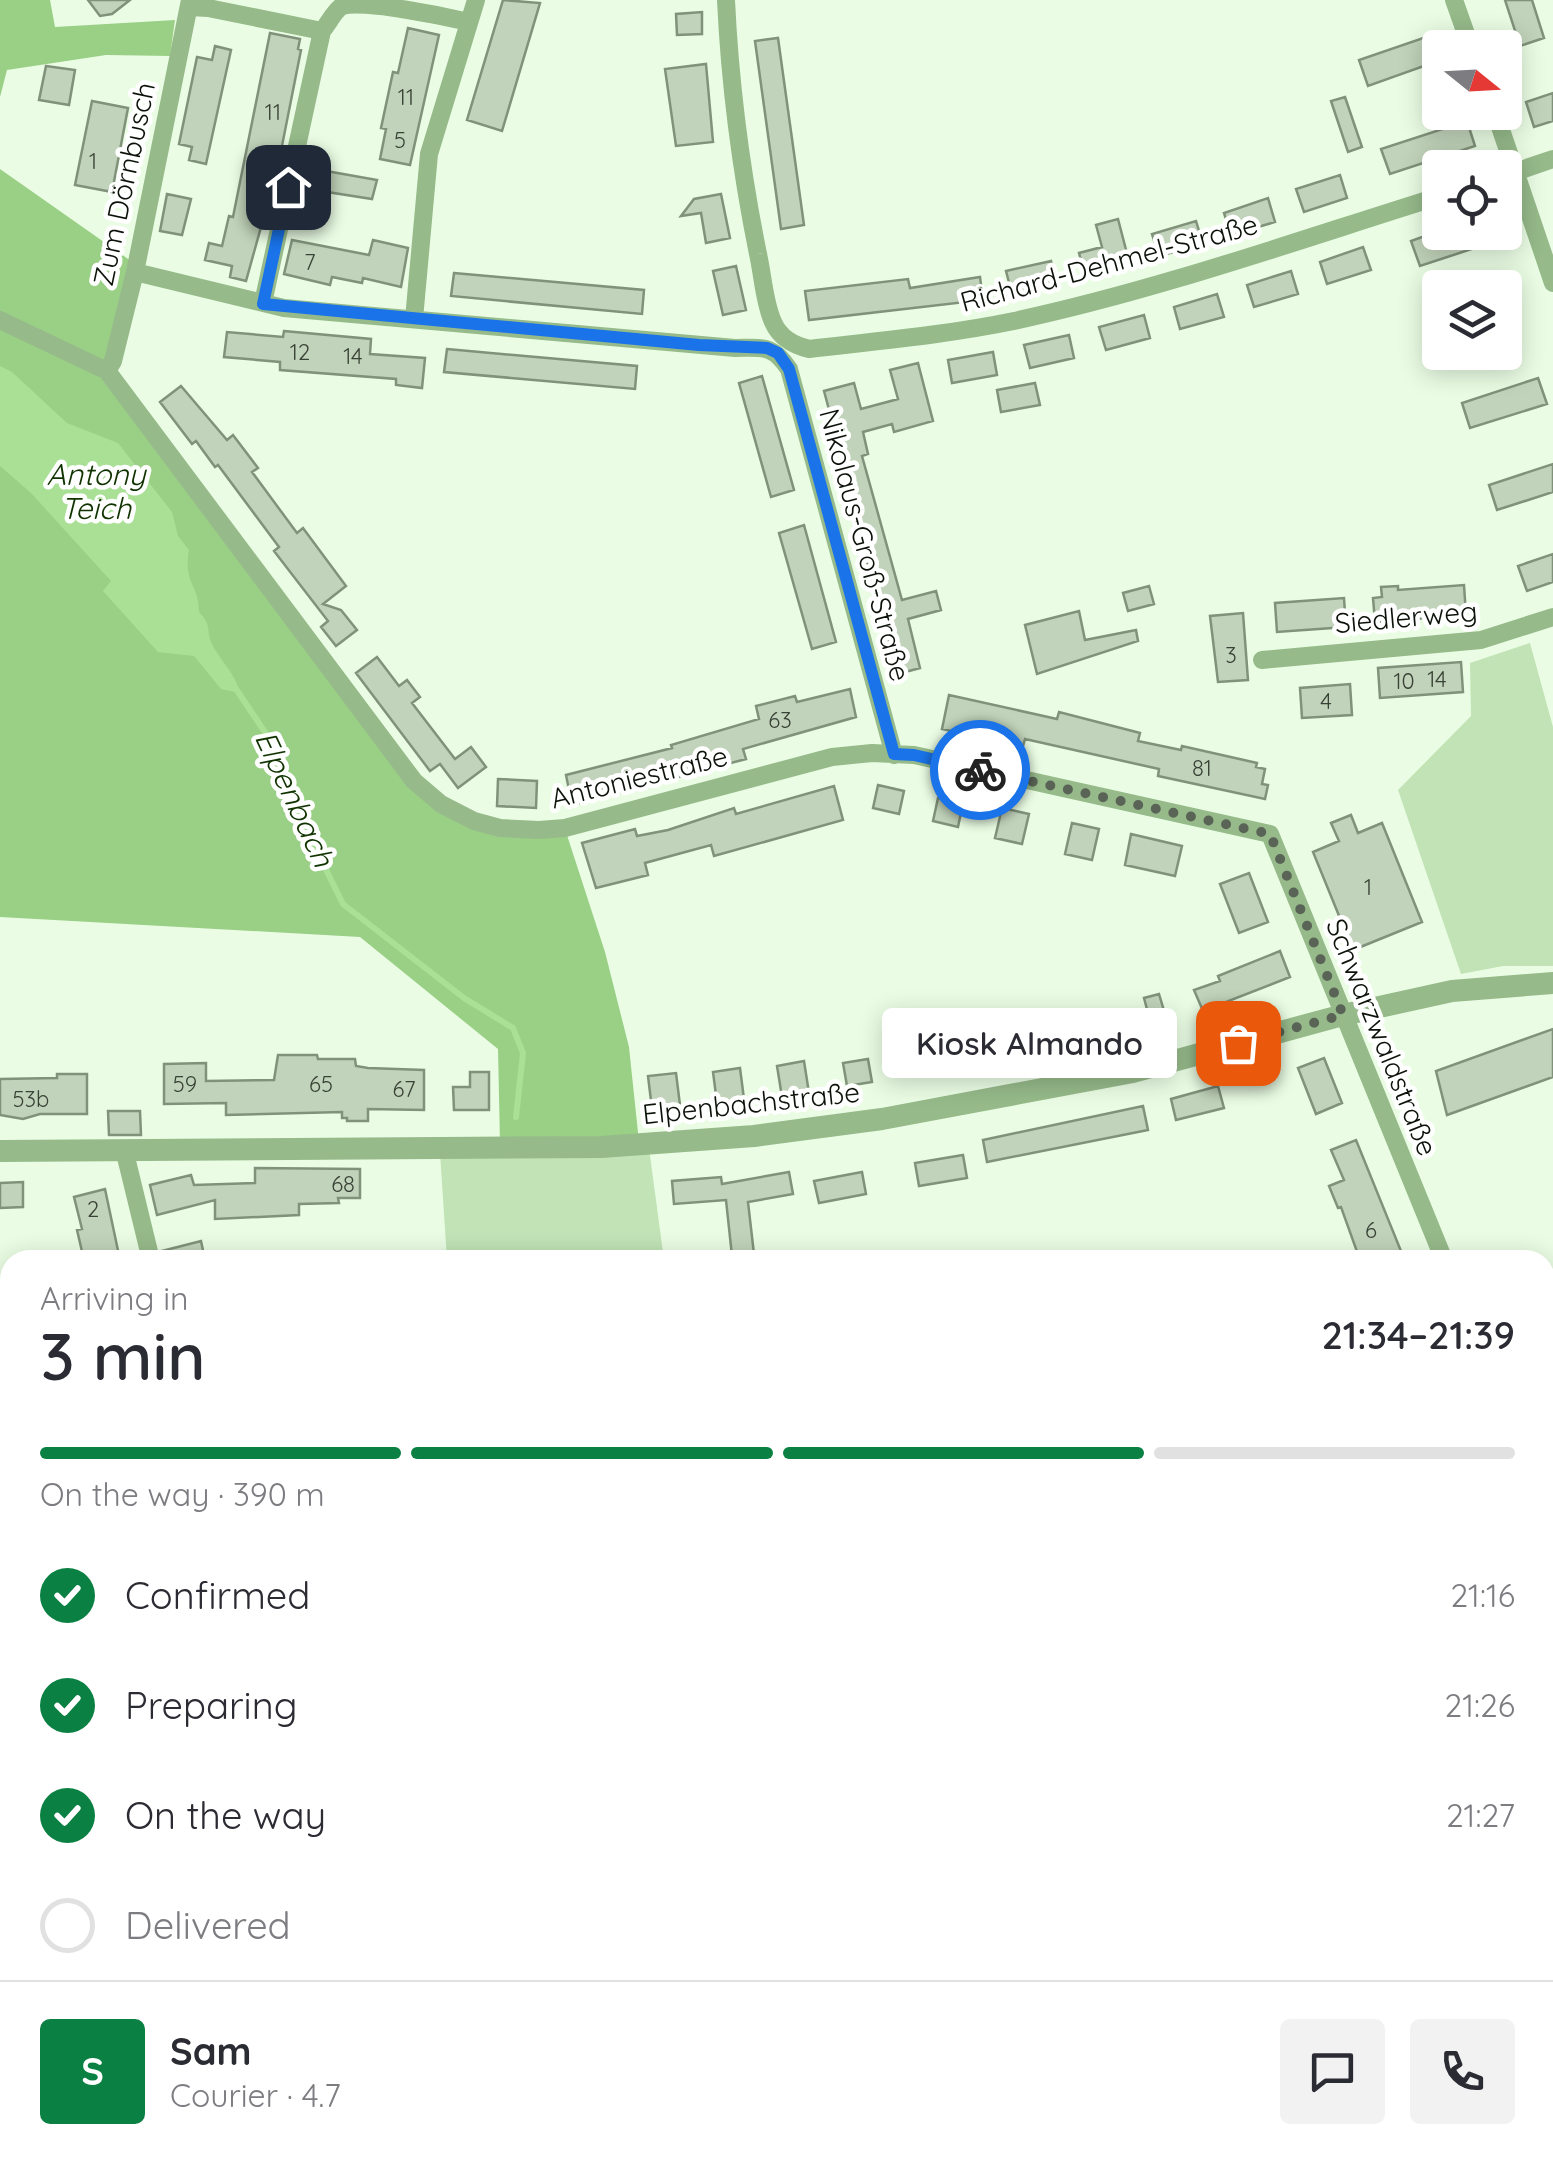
<!DOCTYPE html>
<meta charset="utf-8">
<style>
:root{--surface:#fff;--page:#f2f2f3;--text:#2b2b33;--muted:#7c7c81;--line:#e1e1e2;--accent:#0b8043}
body{margin:0;font-family:Quicksand,sans-serif;background:var(--page);color:var(--text);height:100vh;display:flex;flex-direction:column;font-size:38px;white-space:nowrap}
*{box-sizing:border-box;margin:0}
p{font-size:32px;color:var(--muted)}
.icon{flex:none;width:55px;height:55px;fill:none;stroke:currentColor;stroke-width:2;stroke-linecap:round;stroke-linejoin:round}
.map{position:relative;flex:1;overflow:hidden}
.drawer{position:absolute;left:0px;top:1250px;width:1555px;height:932px;display:flex;flex-direction:column;background:var(--surface);border-radius:30px 30px 0 0;box-shadow:0 5px 25px #0003}
.drawer>*{flex:none}
.needle{width:65px;rotate:108deg}
.fabs{position:absolute;left:1422px;top:30px;display:grid;gap:20px}
.fabs a{display:grid;place-items:center;width:100px;height:100px;border-radius:10px;background:var(--surface);box-shadow:0 5px 25px #0003;font-size:50px}
.pin{position:absolute;display:grid;place-items:center;width:85px;height:85px;color:#fff;margin:-42px;border-radius:20px;box-shadow:0 5px 15px #0006}
.courier{position:absolute;display:grid;place-items:center;width:100px;height:100px;margin:-50px;border:8px solid #1a73e8;border-radius:50%;background:#fff;color:#222;box-shadow:0 2px 12px #0007}
.bubble{position:absolute;height:70px;border-radius:10px;background:var(--surface);box-shadow:0 5px 25px #0003;font-size:32px;font-weight:600;line-height:70px;text-align:center}
.summary em{font-style:normal;font-weight:600}
.summary div{display:flex;flex-direction:column-reverse}
.summary{display:flex;align-items:center;justify-content:space-between;height:170px;padding:0 40px}
h1{font-size:65px;font-weight:600;line-height:75px}
.bar{display:grid;grid-template-columns:repeat(4,1fr);gap:15px 10px;align-content:center;height:120px;padding:0 40px}
.bar i{height:12px;border-radius:8px;background:var(--line)}
.bar .selected{background:var(--accent)}
.bar p{grid-column:span 4}
.line{display:flex;align-items:center;gap:25px;padding:0 40px;border-top:2px solid var(--line)}
.line div{flex:1}
.round{display:grid;place-items:center;flex:none;width:105px;height:105px;border-radius:10px;background:var(--page)}
ol{padding:0 40px;list-style:none}
li{display:flex;align-items:center;gap:30px;height:110px}
li p{margin-inline-start:auto}
li .icon{padding:10px;border-radius:50%;background:var(--accent);color:#fff;stroke-width:4}
li:last-child{color:var(--muted)}
li i{width:55px;height:55px;border:5px solid var(--line);border-radius:50%}
.map>svg:first-child{display:block}
.green{fill:#c1e3b6}
.forest{fill:#9ad086}
.water{fill:#a9e096}
.lines{fill:none;stroke-linecap:round;stroke-linejoin:round}
.stream{stroke:#a9e096;stroke-width:6}
.building{fill:#c1d3ba;stroke:#81927b;stroke-width:2.5}
.minor{stroke:#96ba8a;stroke-width:18}
.tertiary{stroke:#96ba8a;stroke-width:22}
.done{stroke:#5a6456;stroke-width:10;stroke-dasharray:0 18}
.route{stroke:#1a73e8;stroke-width:12}
.labels{text-anchor:middle;stroke-width:9;stroke-linejoin:round;paint-order:stroke}
.number-label{font-size:22px;fill:#394236}
.street-label{font-size:28px;fill:#0c120a;stroke:#fff}
.water-label{font-size:30px;font-style:italic;fill:#103300;stroke:#fff}
</style>
<div class="map">
<svg width="1553" height="2182" viewBox="0 0 1553 2182">
<rect width="100%" height="100%" fill="#eafde4"/>
<path class="green" d="M1530,643l23,84v239h-50l-42,8 -63,-184 73,-74 -1,-53z
M649,1148l15,112h-217l-7,-107z"/>
<path class="forest" d="M0,0h50l5,27 120,-7 -5,36 -64,-1 -99,15 -7,27z
M0,169l131,92 -29,116 338,431 126,24 39,120 24,95 10,95 -139,2 -2,-95 -138,-112 -360,-20z
M1545,1880h8v164h-8z
M1027,2173h82l-2,7 4,2h-81z"/>
<path class="water" d="M0,366l12,6 55,51 51,20 54,69 6,24 11,14c-6,34 10,34 10,62 13,14 7,16 12,30 8,18 24,30 29,51l-19,-4 -27,-33 -36,-4 -55,-61 8,-10 -80,-88 -31,-27z"/>
<g class="lines">
<path class="stream" d="M236,689l41,61 27,75 39,79 121,94 49,30 10,25 -7,64"/>
</g>
<path class="building" d="M88,0h42l-18,14 -12,2z
M503,0l37,3 -38,128 -35,-11z
M1505,0h27l12,38 -24,8z
M702,12v22l-25,1 -1,-21z
M408,28l31,7 -29,130 -30,-6 6,-30 -5,-1 12,-56 5,1z
M270,33l30,6 -2,10 3,1 -23,116 -32,115 -16,-4 2,-11 -27,-6 4,-17 13,3 7,-30 4,1z
M1429,36l9,25 -70,25 -9,-26z
M778,38l26,187 -23,4 -26,-188z
M215,46l16,4 -25,114 -17,-4 3,-13 -13,-3 18,-87 15,3z
M706,64l7,78 -37,4 -11,-77z
M46,66l29,4 -6,35 -30,-5z
M1553,93v28l-19,6 -8,-25z
M1345,97l17,50 -14,5 -17,-51z
M92,101l36,7 -16,84 -37,-7z
M1467,121l8,25 -85,28 -9,-25z
M315,169l62,11 -5,19 -45,-7 -4,19 -17,-3z
M1340,175l7,23 -43,14 -8,-23z
M167,194l24,5 -9,36 -22,-4z
M721,194l9,44 -24,5 -5,-30 -20,3 13,-17z
M1268,198l7,24 -44,13 -7,-22z
M1118,219l12,46 -45,11 -6,-23 23,-6 -6,-22z
M1196,221l7,23 -44,12 -7,-22z
M1436,232h75v4l-91,30 -9,-25z
M292,240l77,15 4,-15 35,8 -7,39 -38,-9 -1,5 -30,-6 -2,8 -46,-11z
M1363,247l8,23 -44,14 -7,-22z
M1051,261l5,23 -44,10 -6,-23z
M736,266l10,44 -23,5 -10,-44z
M1291,271l7,23 -44,13 -7,-22z
M454,273l190,17 -2,24 -191,-18z
M980,277l3,23 -174,20 -4,-29 103,-12 2,9z
M1217,294l7,23 -44,12 -6,-22z
M1144,315l6,23 -44,12 -7,-23z
M284,331l87,8 -1,15 55,4 -3,30 -26,-3v-6l-116,-9v-8l-56,-5 3,-25 56,5z
M1069,335l5,23 -44,10 -6,-23z
M447,349l190,17 -2,23 -191,-17z
M993,352l4,23 -45,8 -4,-23z
M918,363l15,58 -39,11 -2,-8 -29,8 5,22 -6,2 40,144 34,-9 5,19 -33,9 12,49 -22,6 -51,-185 3,-1 -26,-97 30,-8 7,26 37,-10 -8,-29z
M762,376l32,114 -23,7 -32,-114z
M1538,378l9,26 -77,24 -8,-25z
M1035,383l5,22 -39,7 -4,-22z
M181,386l46,54 6,-5 25,33 -6,4 45,61 6,-5 43,58 -23,18 18,6 16,20 -21,16 -15,-19 7,-6 -54,-70 5,-4 -61,-82 -3,2 -19,-26 -4,3 -32,-42z
M1553,464v28l-56,18 -8,-25z
M804,525l32,117 -24,7 -33,-116z
M1553,554v28l-26,9 -9,-25z
M1464,585l2,30 -91,7 -2,-24 9,-1 -1,-10 17,-1v4z
M1149,586l5,18 -26,7 -5,-18z
M1344,598l2,29 -69,5 -2,-29z
M1079,611l6,29 51,-10 2,11 -101,33 -12,-49z
M1243,613l5,67 -30,2 -8,-66z
M377,657l22,29 8,-6 13,17 -8,6 43,56 16,-12 15,20 -28,21 -18,-24 -10,7 -74,-98z
M1461,662l2,30 -83,6 -2,-30z
M1350,684l2,31 -50,3 -2,-30z
M850,689l6,28 -113,32 3,10 -174,46 -6,-30 106,-27 -1,-3 88,-26 -3,-13 39,-10 2,6z
M949,695l108,24 2,-7 81,21 -2,8 43,9 1,-4 75,17 -1,4 9,2 -3,15 6,1 -3,14 -107,-23 1,-7 -134,-30 -2,7 -81,-17z
M498,779l39,2 -1,27 -39,-2z
M878,785l26,6 -5,23 -26,-6z
M834,786l9,34 -129,36 -3,-11 -66,18 3,12 -52,13 -14,-45 53,-14 2,7 31,-6 66,-22 2,6z
M938,798l25,5 -5,24 -25,-6z
M1002,808l27,6 -7,30 -27,-6z
M1351,815l7,18 24,-10 40,99 -69,28 -40,-98 26,-11 -8,-18z
M1072,823l27,6 -7,31 -27,-6z
M1131,834l51,12 -7,30 -50,-11z
M1249,873l19,49 -29,11 -19,-49z
M1280,951l10,26 -87,34 -9,-21 26,-9 -2,-5z
M1159,994l9,30 -16,4 -8,-30z
M1090,1012l5,23 -13,2 2,8 -28,5v-4l-13,2 -5,-26z
M1553,1029v48l-106,38 -11,-44z
M999,1036l4,24 -25,4 -4,-23z
M932,1048l4,23 -25,4 -4,-23z
M278,1055h39l1,4h37l1,7 12,2 56,2v40l-56,-1v12h-21v-3h-5v-6l-116,3v-12l-62,1v-40l42,-1v18l68,-1z
M1324,1058l18,45 -26,11 -18,-46z
M868,1059l4,23 -25,4 -4,-23z
M804,1061l5,32 -27,4 -5,-31z
M740,1068l4,31 -27,4 -4,-31z
M470,1072h19v38h-35l-1,-23h17z
M676,1073l4,32 -28,4 -4,-33z
M57,1074h30v40h-47l-17,5 -23,-4v-36l57,-1z
M1218,1086l6,22 -48,12 -5,-21z
M1143,1106l5,24 -161,32 -4,-22z
M108,1111h32l1,24h-32z
M1356,1140l47,116 -9,4h-34l-19,-53 -3,1 -9,-22 15,-6 -13,-30z
M963,1155l4,23 -48,8 -4,-23z
M255,1168l105,1v29h-22l1,5 -40,1v11l-84,4v-19l-58,15 -7,-30 41,-10 3,10 61,-2z
M789,1172l4,22 -45,8 6,52 -22,2 -6,-56 -52,4 -2,-23 49,-4 1,7z
M862,1172l4,22 -47,9 -5,-22z
M23,1182v25l-23,1v-25z
M105,1189l15,71h-36l-7,-30 5,-1 -8,-32z
M201,1241l4,19h-42l-1,-9z"/>
<g class="lines">
<path class="minor" d="M726,0c4,86 15,170 32,254 5,22 6,48 15,68 7,16 20,23 36,27 68,-8 137,-14 205,-28 144,-31 285,-81 426,-125
M1454,0l17,48
M190,7l18,1 114,23c6,-7 13,-21 20,-25 24,-6 101,10 127,16
M1495,112l58,171
M1506,175l47,-16
M135,272l149,36 451,40c28,0 37,-4 54,21l105,386
M263,303l59,-272
M414,319l15,-165 47,-154
M0,320l107,51 307,410 27,23 33,17 26,7 39,2 26,-2 267,-71 40,-4 42,2 356,79 174,426
M107,371l6,-10 22,-89 55,-272
M1262,660l219,-20 72,-23
M124,1149l27,111
M1545,1337l8,-3
M1545,1514l8,20
M371,2172l2,10"/>
<path class="tertiary" d="M0,1151l601,-4 153,-11 128,-17 251,-47 210,-57 109,-24 101,-8"/>
</g>
<g class="lines">
<path class="done" d="M980,770l290,64 73,181 -105,28"/>
<path class="route" d="M288,187l-25,117 436,41 68,3 11,5 11,16 105,385 20,1 66,15"/>
</g>
<g class="labels">
<g class="number-label">
<text x="406" y="105">11</text>
<text x="273" y="120">11</text>
<text x="400" y="148">5</text>
<text x="93" y="169">1</text>
<text x="310" y="270">7</text>
<text x="300" y="360">12</text>
<text x="353" y="364">14</text>
<text x="1231" y="663">3</text>
<text x="1437" y="687">14</text>
<text x="1404" y="689">10</text>
<text x="1326" y="709">4</text>
<text x="780" y="728">63</text>
<text x="1202" y="776">81</text>
<text x="1368" y="895">1</text>
<text x="185" y="1092">59</text>
<text x="321" y="1092">65</text>
<text x="404" y="1097">67</text>
<text x="31" y="1107">53b</text>
<text x="343" y="1192">68</text>
<text x="93" y="1217">2</text>
<text x="1371" y="1238">6</text>
</g>
<g class="street-label">
<text transform="translate(124 184) rotate(-78)" y="10">Zum Dörnbusch</text>
<text transform="translate(1109 263) rotate(-15)" y="10">Richard-Dehmel-Straße</text>
<text transform="translate(865 545) rotate(75)" y="10">Nikolaus-Groß-Straße</text>
<text transform="translate(1406 617) rotate(-5)" y="10">Siedlerweg</text>
<text transform="translate(639 777) rotate(-14)" y="10">Antoniestraße</text>
<text transform="translate(1382 1037) rotate(68)" y="10">Schwarzwaldstraße</text>
<text transform="translate(751 1103) rotate(-6)" y="10">Elpenbachstraße</text>
</g>
<g class="water-label">
<text x="96" y="485">Antony<tspan x="96" dy="34">Teich</tspan></text>
<text transform="translate(294 799) rotate(65)" y="10">Elpenbach</text>
</g>
</g>
</svg>
<div class="fabs">
<a><svg class="needle" viewBox="-14 -14 28 28"><path d="M0-13l5 13h-10z" fill="#e53935"/><path d="M0 13l5-13h-10z" fill="#7c7c81"/></svg></a>
<a><svg class="icon" aria-label="locate" viewBox="0 0 24 24"><circle cx="12" cy="12" r="6"/><path d="M12 2v4M12 18v4M2 12h4M18 12h4"/></svg></a>
<a><svg class="icon" aria-label="layers" viewBox="0 0 24 24"><path d="M12 4l9 5-9 5-9-5zM3 14l9 5 9-5"/></svg></a>
</div>
<div class="pin" style="left:1238px;top:1043px;background:#ea580c"><svg class="icon" aria-label="bag" viewBox="0 0 24 24"><path d="M5 8h14l-1 12H6zM9 8a3 3 0 0 1 6 0"/></svg></div>
<div class="pin" style="left:288px;top:187px;background:#1f2937"><svg class="icon" aria-label="home" viewBox="0 0 24 24"><path d="M3 11l9-7 9 7M6 9v11h12V9"/></svg></div>
<div class="courier" style="left:980px;top:770px"><svg class="icon" aria-label="bike" viewBox="0 0 24 24"><circle cx="6" cy="16" r="4"/><circle cx="18" cy="16" r="4"/><path d="M6 16l4-8h5l3 8M10 8l3 8H6M13 5h3"/></svg></div>
<div class="bubble" style="left:882px;top:1008px;width:295px">Kiosk Almando</div>
<section class="drawer">
<div class="summary"><div><h1>3 min</h1><p>Arriving in</p></div><em>21:34–21:39</em></div>
<div class="bar"><i class="selected"></i><i class="selected"></i><i class="selected"></i><i></i><p>On the way · 390 m</p></div>
<ol>
<li><svg class="icon" aria-label="check" viewBox="0 0 24 24"><path d="M5 12l5 5 9-10"/></svg>Confirmed<p>21:16</p></li>
<li><svg class="icon" aria-label="check" viewBox="0 0 24 24"><path d="M5 12l5 5 9-10"/></svg>Preparing<p>21:26</p></li>
<li><svg class="icon" aria-label="check" viewBox="0 0 24 24"><path d="M5 12l5 5 9-10"/></svg>On the way<p>21:27</p></li>
<li><i></i>Delivered</li>
</ol>
<div class="line" style="height:180px"><b class="round" style="background:var(--accent);color:#fff">S</b><div><b>Sam</b><p>Courier · 4.7</p></div><a class="round"><svg class="icon" aria-label="chat" viewBox="0 0 24 24"><path d="M4 5h16v11H9l-5 4z"/></svg></a><a class="round"><svg class="icon" aria-label="phone" viewBox="0 0 24 24"><path d="M5 4h4l2 5-3 2q2 4 5 5l2-3 5 2v4C11 20 4 13 5 4z"/></svg></a></div>
</section>
</div>
